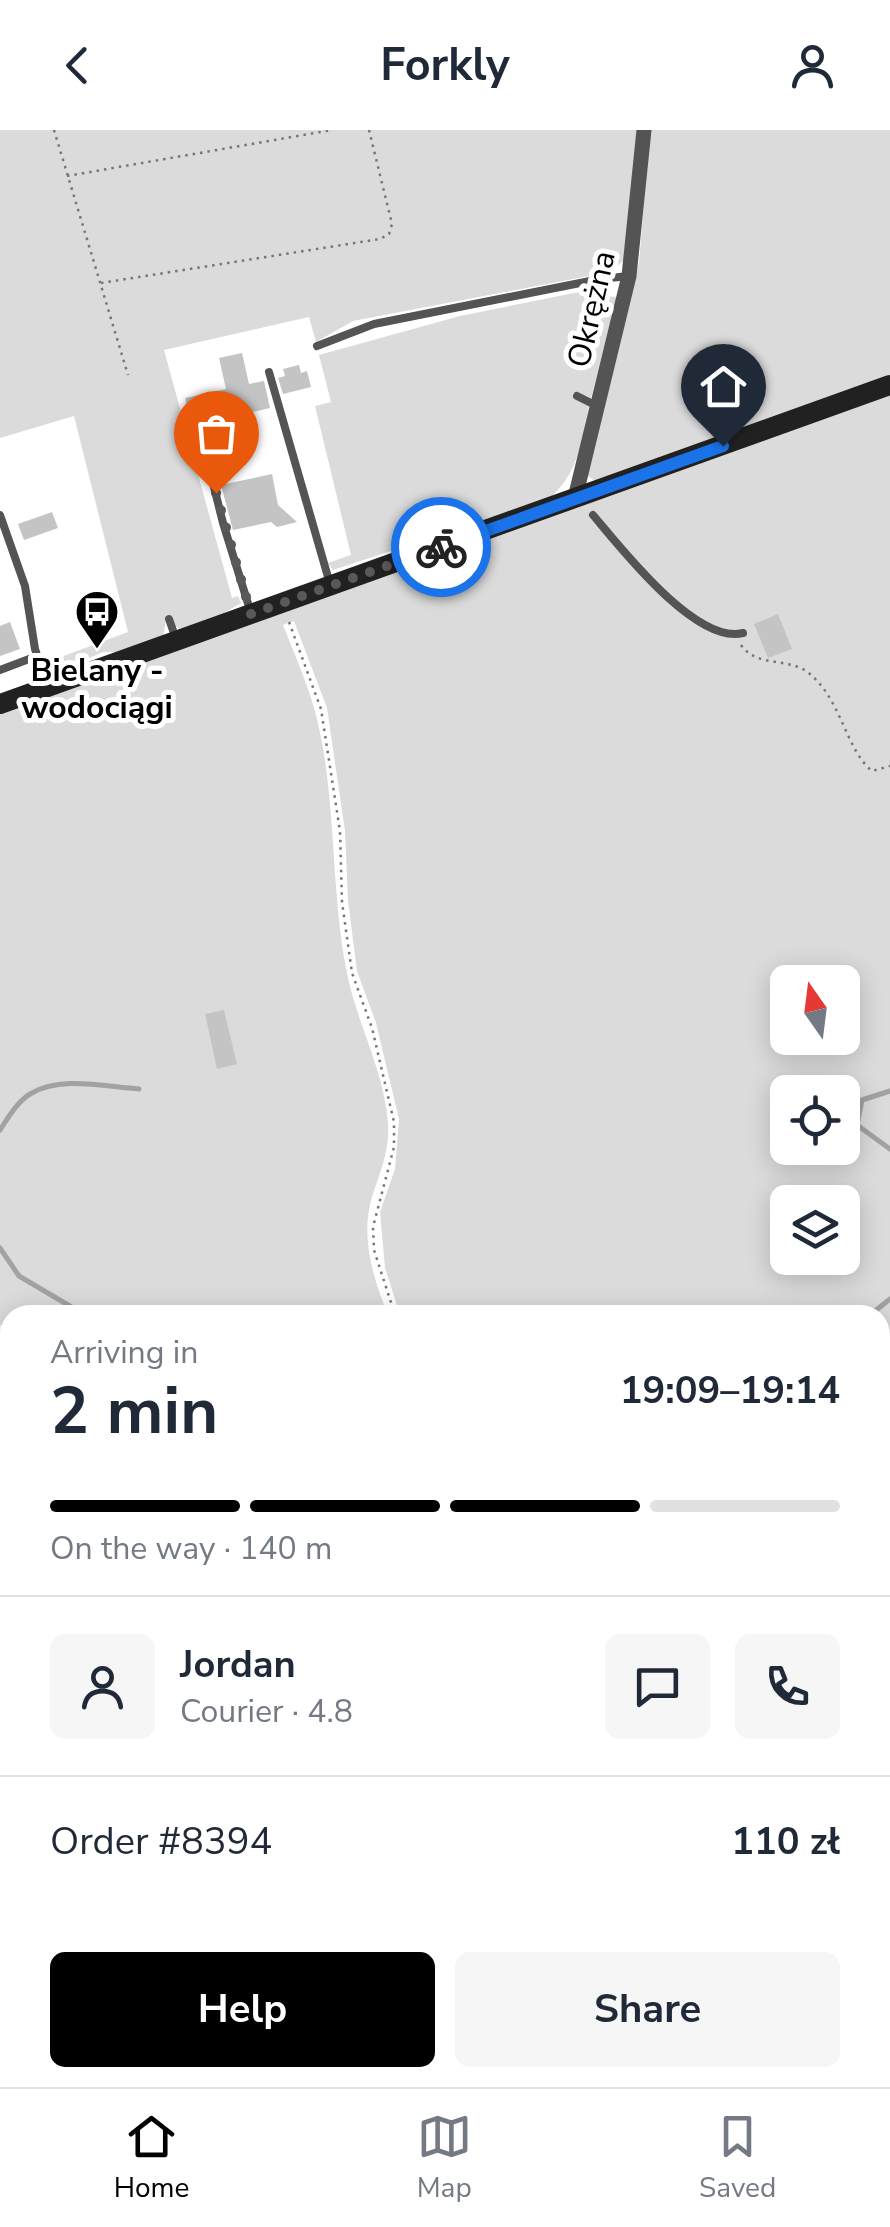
<!DOCTYPE html>
<meta charset="utf-8">
<style>
:root{--surface:#fff;--page:#f6f6f7;--text:#1f2937;--muted:#747a83;--line:#e0e1e3;--accent:#000}
body{margin:0;font-family:"Nunito Sans",sans-serif;background:var(--page);color:var(--text);height:100vh;display:flex;flex-direction:column;font-size:38px;white-space:nowrap}
*{box-sizing:border-box;margin:0}
p{font-size:32px;color:var(--muted)}
.icon{flex:none;width:55px;height:55px;fill:none;stroke:currentColor;stroke-width:2;stroke-linecap:round;stroke-linejoin:round}
.map{position:relative;flex:1;overflow:hidden}
.side{position:absolute;left:0px;top:1175px;width:890px;height:782px;display:flex;flex-direction:column;background:var(--surface);border-radius:30px 30px 0 0;box-shadow:0 5px 25px #0003}
.side>*{flex:none}
.needle{width:65px;rotate:346deg}
.buttons{position:absolute;left:770px;top:835px;display:grid;gap:20px}
.buttons a{display:grid;place-items:center;width:90px;height:90px;border-radius:15px;background:var(--surface);box-shadow:0 5px 25px #0003;font-size:50px}
.pin{position:absolute;display:grid;place-items:center;width:85px;height:85px;color:#fff;margin:-102px -42px;border-radius:50% 50% 50% 0;rotate:-45deg;box-shadow:0 0 10px #0007}
.pin .icon{rotate:45deg}
.courier{position:absolute;display:grid;place-items:center;width:100px;height:100px;margin:-50px;border:8px solid #1a73e8;border-radius:50%;background:#fff;color:#222;box-shadow:0 2px 12px #0007}
.overview em{font-style:normal;font-weight:700}
.overview div{display:flex;flex-direction:column-reverse}
.overview{display:flex;align-items:center;justify-content:space-between;height:170px;padding:0 50px}
h1{font-size:65px;font-weight:700;line-height:75px}
.bar{display:grid;grid-template-columns:repeat(4,1fr);gap:15px 10px;align-content:center;height:120px;padding:0 50px}
.bar i{height:12px;border-radius:8px;background:var(--line)}
.bar .current{background:var(--accent)}
.bar p{grid-column:span 4}
.line{display:flex;align-items:center;gap:25px;padding:0 50px;border-top:2px solid var(--line)}
.line div{flex:1}
.round{display:grid;place-items:center;flex:none;width:105px;height:105px;border-radius:15px;background:var(--page)}
.primary-button{display:flex;gap:20px;margin-top:auto;padding:20px 50px}
.primary-button a{flex:1;height:115px;border-radius:15px;background:var(--accent);color:#fff;font-size:40px;font-weight:700;line-height:115px;text-align:center}
.primary-button a+a{background:var(--page);color:var(--text)}
header{display:flex;justify-content:space-between;align-items:center;height:130px;padding:0 50px;background:var(--surface);font-size:45px;font-weight:700}
.tabs{display:flex;justify-content:space-around;align-items:center;height:140px;border-top:2px solid var(--line);background:var(--surface);font-size:28px;color:var(--muted)}
.tabs a{display:grid;justify-items:center;gap:5px}
.tabs .current{color:var(--accent)}
.map>svg:first-child{display:block}
.green{fill:#dbdbdb;fill-rule:evenodd}
.lines{fill:none;stroke-linecap:round;stroke-linejoin:round}
.stream{stroke:#a2a2a2;stroke-width:5}
.building{fill:#c4c4c4}
.path{stroke:#767676;stroke-width:2.5;stroke-dasharray:2.5 5;stroke-linecap:butt}
.service{stroke:#545454;stroke-width:8}
.minor{stroke:#545454;stroke-width:15}
.secondary{stroke:#212121;stroke-width:20}
.done{stroke:#595959;stroke-width:10;stroke-dasharray:0 18}
.route{stroke:#1a73e8;stroke-width:12}
.labels{text-anchor:middle;stroke-width:10;stroke-linejoin:round;paint-order:stroke}
.street-label{font-size:32px;fill:#000;stroke:#fff}
.poi-label{font-size:32px;font-weight:bold;fill:#000;stroke:#fff}
</style>
<header><svg class="icon" aria-label="back" viewBox="0 0 24 24"><path d="M15 5l-7 7 7 7"/></svg>Forkly<svg class="icon" aria-label="person" viewBox="0 0 24 24"><circle cx="12" cy="8" r="4"/><path d="M4 21q1-7 8-7t8 7"/></svg></header>
<div class="map">
<svg width="890" height="1957" viewBox="0 0 890 1957">
<rect width="100%" height="100%" fill="#fff"/>
<path class="green" d="M0,0h637l-13,130 -8,7 -22,8 -241,46 -37,21 -7,-25 -145,33 68,248 6,-2 3,7 -17,10 -44,16 -14,-9 -3,17 -47,15h-13l-37,16 -3,6h-10l-8,-11 83,-31 -54,-216 -74,22z
M650,0h240v247l-293,105 -11,-7 53,-212z
M589,160l13,6 15,1 -26,101 -13,-5 11,13c-8,37 -11,70 -42,94l-214,70 -5,-7 23,-8 -36,-149 16,-4 -12,-47 141,-39z
M890,261v1696h-841l3,-9h828v-763h-480l-15,-47 -5,-56 15,-43 4,-50 -23,-96 -19,-52 -9,-70 -3,-70 -18,-123 -33,-87 -11,4c11,28 24,57 32,86 22,84 15,172 31,257 9,52 38,101 42,155 2,27 -8,49 -16,74 -12,39 1,81 16,118h-378v13l-10,-3v-613zM788,852h54v56h-54zM788,962h54v56h-54zM788,1072h54v56h-54z"/>
<g class="lines">
<path class="stream" d="M890,961l-28,9 -5,25 33,24
M0,1000c8,-12 17,-28 30,-36 30,-19 76,-7 109,-5
M0,1118l19,28 66,39
M870,1185l20,-16
M880,1412v3
M368,1957l4,-9"/>
</g>
<path class="building" d="M242,223l7,31 15,-3 6,27 -64,15 2,7 -15,3 -8,-35 41,-9 -7,-31z
M299,235l2,8 6,-2 4,16 -28,7 -5,-16 7,-2 -2,-7z
M272,344l6,31 19,17 -20,5 -6,-5 -38,8 -12,-45z
M52,382l6,16 -34,12 -6,-16z
M778,484l14,35 -24,9 -14,-34z
M10,492l10,27 -20,7v-30z
M224,880l13,54 -20,5 -12,-55z"/>
<g class="lines">
<path class="path" d="M54,0l74,245
M67,46l265,-46
M101,153l279,-44 9,-5 3,-10 -23,-94
M289,492l32,87 19,122 2,71 10,71 20,55 22,94v25l-21,80 1,23 21,65
M741,515c15,22 46,13 65,26 35,25 39,78 66,100l18,-5
M880,1680l10,9
M880,1906l10,-13
M317,1957l6,-9
M809,1957l8,-9"/>
<path class="service" d="M317,216l57,-22 226,-45 29,-3
M269,242l61,212
M577,266l20,10
M203,313l20,80 27,87
M0,385l25,71 10,63 11,34
M593,385c28,33 103,130 150,118
M169,489l7,20
M0,540l37,-14"/>
<path class="minor" d="M575,368l54,-222 15,-146
M0,1458l10,8
M0,1720l10,6
M20,1957l4,-9"/>
<path class="secondary" d="M0,574l890,-319"/>
</g>
<g class="lines">
<path class="done" d="M216,363l35,121 190,-67"/>
<path class="route" d="M441,417l282,-101"/>
</g>
<defs>
<symbol id="bus-pin" viewBox="-11 -11 22 30"><path d="M0 17L-7.5 6A9.5 9.5 0 1 1 7.5 6Z" fill="#000" stroke="#fff"/><path d="M-5-6H5V4H4V6H2V4H-2V6H-4V4H-5ZM-3.5-4V0h7V-4ZM-3.5 1.2v1.5H-2V1.2ZM2 1.2v1.5H3.5V1.2Z" fill="#fff"/></symbol>
</defs>
<g fill-rule="evenodd">
<use href="#bus-pin" x="72" y="457" width="50" height="68"/>
</g>
<g class="labels">
<g class="street-label">
<text transform="translate(591 179) rotate(-77)" y="11">Okrężna</text>
</g>
<g class="poi-label">
<text x="97" y="551">Bielany -<tspan x="97" dy="37">wodociągi</tspan></text>
</g>
</g>
</svg>
<div class="buttons">
<a><svg class="needle" viewBox="-14 -14 28 28"><path d="M0-13l5 13h-10z" fill="#e53935"/><path d="M0 13l5-13h-10z" fill="#747a83"/></svg></a>
<a><svg class="icon" aria-label="locate" viewBox="0 0 24 24"><circle cx="12" cy="12" r="6"/><path d="M12 2v4M12 18v4M2 12h4M18 12h4"/></svg></a>
<a><svg class="icon" aria-label="layers" viewBox="0 0 24 24"><path d="M12 4l9 5-9 5-9-5zM3 14l9 5 9-5"/></svg></a>
</div>
<div class="pin" style="left:216px;top:363px;background:#ea580c"><svg class="icon" aria-label="bag" viewBox="0 0 24 24"><path d="M5 8h14l-1 12H6zM9 8a3 3 0 0 1 6 0"/></svg></div>
<div class="pin" style="left:723px;top:316px;background:#1f2937"><svg class="icon" aria-label="home" viewBox="0 0 24 24"><path d="M3 11l9-7 9 7M6 9v11h12V9"/></svg></div>
<div class="courier" style="left:441px;top:417px"><svg class="icon" aria-label="bike" viewBox="0 0 24 24"><circle cx="6" cy="16" r="4"/><circle cx="18" cy="16" r="4"/><path d="M6 16l4-8h5l3 8M10 8l3 8H6M13 5h3"/></svg></div>
<section class="side">
<div class="overview"><div><h1>2 min</h1><p>Arriving in</p></div><em>19:09–19:14</em></div>
<div class="bar"><i class="current"></i><i class="current"></i><i class="current"></i><i></i><p>On the way · 140 m</p></div>
<div class="line" style="height:180px"><a class="round"><svg class="icon" aria-label="person" viewBox="0 0 24 24"><circle cx="12" cy="8" r="4"/><path d="M4 21q1-7 8-7t8 7"/></svg></a><div><b>Jordan</b><p>Courier · 4.8</p></div><a class="round"><svg class="icon" aria-label="chat" viewBox="0 0 24 24"><path d="M4 5h16v11H9l-5 4z"/></svg></a><a class="round"><svg class="icon" aria-label="phone" viewBox="0 0 24 24"><path d="M5 4h4l2 5-3 2q2 4 5 5l2-3 5 2v4C11 20 4 13 5 4z"/></svg></a></div>
<div class="line" style="height:130px"><div>Order #8394</div><b>110 zł</b></div>
<div class="primary-button"><a>Help</a><a>Share</a></div>
</section>
</div>
<nav class="tabs">
<a class="current"><svg class="icon" aria-label="home" viewBox="0 0 24 24"><path d="M3 11l9-7 9 7M6 9v11h12V9"/></svg>Home</a>
<a><svg class="icon" aria-label="map" viewBox="0 0 24 24"><path d="M3 6l6-2 6 2 6-2v14l-6 2-6-2-6 2zM9 4v14M15 6v14"/></svg>Map</a>
<a><svg class="icon" aria-label="saved" viewBox="0 0 24 24"><path d="M7 4h10v16l-5-4-5 4z"/></svg>Saved</a>
</nav>
